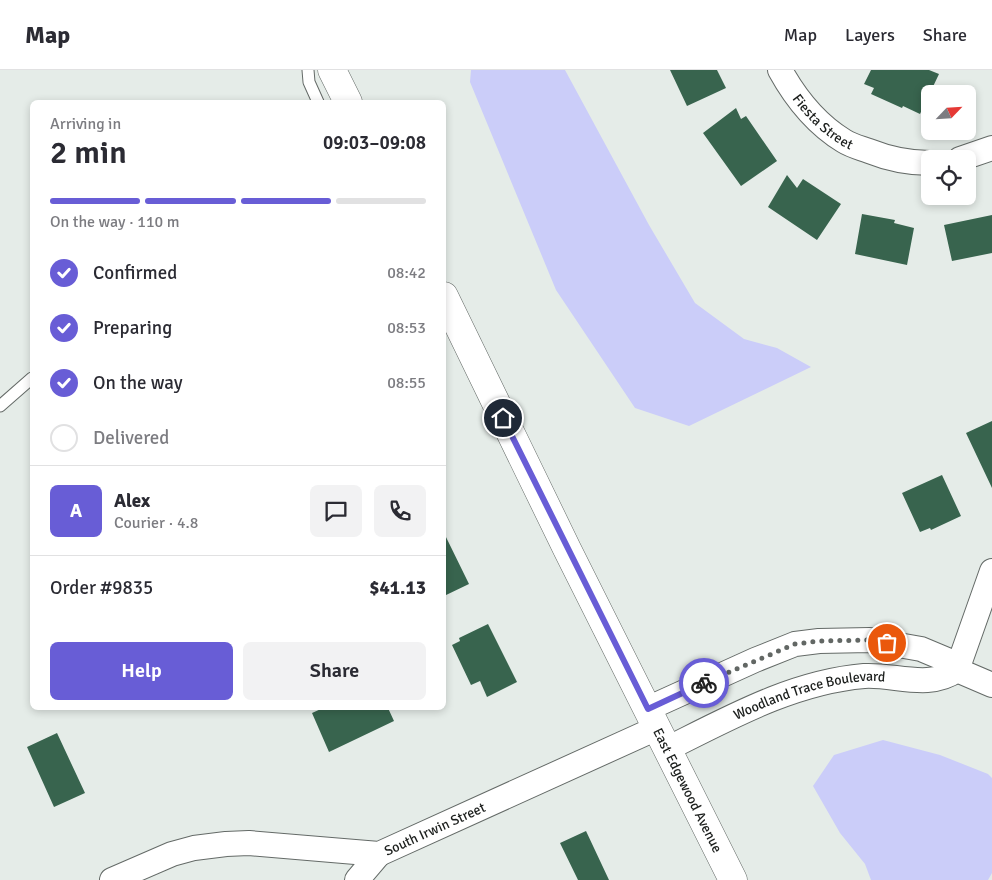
<!DOCTYPE html>
<meta charset="utf-8">
<style>
:root{--surface:#fff;--page:#f2f2f3;--text:#2b2b33;--muted:#7c7c81;--line:#e1e1e2;--accent:#685dd6}
body{margin:0;font-family:Signika,sans-serif;background:var(--page);color:var(--text);height:100vh;display:flex;flex-direction:column;font-size:19px;white-space:nowrap}
*{box-sizing:border-box;margin:0}
p{font-size:16px;color:var(--muted)}
.icon{flex:none;width:28px;height:28px;fill:none;stroke:currentColor;stroke-width:2;stroke-linecap:round;stroke-linejoin:round}
.map{position:relative;flex:1;overflow:hidden}
.sheet{position:absolute;left:30px;top:30px;width:416px;height:610px;display:flex;flex-direction:column;background:var(--surface);border-radius:8px;box-shadow:0 2px 8px #0003}
.sheet>*{flex:none}
.needle{width:32px;rotate:65deg}
.controls{position:absolute;left:921px;top:15px;display:grid;gap:10px}
.controls a{display:grid;place-items:center;width:55px;height:55px;border-radius:8px;background:var(--surface);box-shadow:0 2px 8px #0003;font-size:25px}
.pin{position:absolute;display:grid;place-items:center;width:42px;height:42px;color:#fff;margin:-21px;border:2px solid #fff;border-radius:50%;box-shadow:0 1px 5px #0007}
.courier{position:absolute;display:grid;place-items:center;width:50px;height:50px;margin:-25px;border:4px solid #685dd6;border-radius:50%;background:#fff;color:#222;box-shadow:0 1px 6px #0007}
.headline em{font-style:normal;font-weight:600}
.headline div{display:flex;flex-direction:column-reverse}
.headline{display:flex;align-items:center;justify-content:space-between;height:85px;padding:0 20px}
h1{font-size:32px;font-weight:600;line-height:38px}
.bar{display:grid;grid-template-columns:repeat(4,1fr);gap:8px 5px;align-content:center;height:60px;padding:0 20px}
.bar i{height:6px;border-radius:4px;background:var(--line)}
.bar .on{background:var(--accent)}
.bar p{grid-column:span 4}
.line{display:flex;align-items:center;gap:12px;padding:0 20px;border-top:1px solid var(--line)}
.line div{flex:1}
.round{display:grid;place-items:center;flex:none;width:52px;height:52px;border-radius:8px;background:var(--page)}
ol{padding:0 20px;list-style:none}
li{display:flex;align-items:center;gap:15px;height:55px}
li p{margin-inline-start:auto}
li .icon{padding:5px;border-radius:50%;background:var(--accent);color:#fff;stroke-width:4}
li:last-child{color:var(--muted)}
li i{width:28px;height:28px;border:2px solid var(--line);border-radius:50%}
.cta{display:flex;gap:10px;margin-top:auto;padding:10px 20px}
.cta a{flex:1;height:58px;border-radius:8px;background:var(--accent);color:#fff;font-size:20px;font-weight:600;line-height:58px;text-align:center}
.cta a+a{background:var(--page);color:var(--text)}
header{display:flex;align-items:center;gap:30px;box-sizing:border-box;height:70px;padding:0 25px;background:var(--surface);border-bottom:1px solid var(--line)}
header strong{font-size:24px}
nav{display:flex;gap:28px;margin-inline-start:auto;font-size:18px}
.map>svg:first-child{display:block}
.water{fill:#cbcdf9}
.building{fill:#38644e}
.lines{fill:none;stroke-linecap:round;stroke-linejoin:round}
.lane-casing{stroke:#646a67;stroke-width:13}
.street-casing{stroke:#646a67;stroke-width:26}
.secondary-casing{stroke:#646a67;stroke-width:29}
.lane{stroke:#fff;stroke-width:11}
.street{stroke:#fff;stroke-width:24}
.secondary{stroke:#fff;stroke-width:28}
.done{stroke:#626764;stroke-width:5;stroke-dasharray:0 9}
.route{stroke:#685dd6;stroke-width:6}
.labels{text-anchor:middle;stroke-width:5;stroke-linejoin:round;paint-order:stroke}
.street-label{font-size:14px;fill:#1c1f1d;stroke:#fff}
</style>
<header>
<strong>Map</strong>
<nav><a>Map</a><a>Layers</a><a>Share</a></nav>
</header>
<div class="map">
<svg width="992" height="810" viewBox="0 0 992 810">
<rect width="100%" height="100%" fill="#e5ece8"/>
<path class="water" d="M471,0h94l84,155 46,78 49,36 33,9 34,19 -122,59 -54,-18 -79,-118 -86,-208z
M883,670l57,15 48,19 4,4v95l-4,7h-117l-6,-16 -25,-31 -27,-47 21,-31z"/>
<path class="building" d="M670,0h47l9,18 -39,18z
M871,0h58l10,4 -19,40 -17,-8 -1,2 -31,-14 3,-6 -10,-4z
M736,38l5,11 5,-3 31,45 -36,25 -38,-53z
M787,105l10,13 6,-9 38,25 -24,36 -49,-33z
M862,144l33,6 -1,3 20,5 -7,37 -52,-11z
M992,145v38l-40,8 -8,-36z
M992,351v67l-26,-55z
M942,405l19,41 -30,14 -1,-2 -10,4 -18,-39z
M444,463l25,51 -25,12z
M488,554l29,58 -30,15 -7,-16 -9,4 -19,-40 8,-4 -1,-3z
M323,638h65l6,13 -65,31 -17,-39z
M57,663l28,60 -31,14 -27,-60z
M586,761l23,49h-31l-18,-37z"/>
<g class="lines">
<defs>
<path id="lane" d="M308,0l1,12 9,20
M0,336l32,-28"/>
<g id="street">
<path id="s1" d="M780,0c16,29 36,54 64,71 8,5 17,7 25,10 20,8 39,12 61,12"/>
<path d="M960,89l32,-11"/>
<path d="M957,600l35,-99"/>
<path d="M647,639l108,-49 40,-16 24,-3 51,-1 51,9 31,13 5,8 35,15"/>
<path id="s2" d="M667,679c62,-31 126,-67 197,-73 31,-2 65,14 93,-6"/>
<path id="s3" d="M112,810l60,-26 22,-6 32,-4 23,-1 130,11 278,-126"/>
<path d="M357,810l22,-26"/>
</g>
<g id="secondary">
<path d="M332,0l16,32"/>
<path id="s4" d="M444,226l123,253 166,331"/>
</g>
</defs>
<use href="#lane" class="lane-casing"/>
<use href="#street" class="street-casing"/>
<use href="#secondary" class="secondary-casing"/>
<use href="#lane" class="lane"/>
<use href="#street" class="street"/>
<use href="#secondary" class="secondary"/>
</g>
<g class="lines">
<path class="done" d="M704,613l91,-39 24,-3 51,-1 17,3"/>
<path class="route" d="M503,348l145,291 56,-26"/>
</g>
<g class="labels">
<g class="street-label">
<text dy="5" stroke="none"><textPath href="#s1" startOffset="68">Fiesta Street</textPath></text>
<text dy="5" stroke="none"><textPath href="#s2" startOffset="154">Woodland Trace Boulevard</textPath></text>
<text dy="5" stroke="none"><textPath href="#s4" startOffset="551">East Edgewood Avenue</textPath></text>
<text dy="5" stroke="none"><textPath href="#s3" startOffset="335">South Irwin Street</textPath></text>
</g>
</g>
</svg>
<div class="controls">
<a><svg class="needle" viewBox="-14 -14 28 28"><path d="M0-13l5 13h-10z" fill="#e53935"/><path d="M0 13l5-13h-10z" fill="#7c7c81"/></svg></a>
<a><svg class="icon" aria-label="locate" viewBox="0 0 24 24"><circle cx="12" cy="12" r="6"/><path d="M12 2v4M12 18v4M2 12h4M18 12h4"/></svg></a>
</div>
<div class="pin" style="left:887px;top:573px;background:#ea580c"><svg class="icon" aria-label="bag" viewBox="0 0 24 24"><path d="M5 8h14l-1 12H6zM9 8a3 3 0 0 1 6 0"/></svg></div>
<div class="pin" style="left:503px;top:348px;background:#1f2937"><svg class="icon" aria-label="home" viewBox="0 0 24 24"><path d="M3 11l9-7 9 7M6 9v11h12V9"/></svg></div>
<div class="courier" style="left:704px;top:613px"><svg class="icon" aria-label="bike" viewBox="0 0 24 24"><circle cx="6" cy="16" r="4"/><circle cx="18" cy="16" r="4"/><path d="M6 16l4-8h5l3 8M10 8l3 8H6M13 5h3"/></svg></div>
<section class="sheet">
<div class="headline"><div><h1>2 min</h1><p>Arriving in</p></div><em>09:03–09:08</em></div>
<div class="bar"><i class="on"></i><i class="on"></i><i class="on"></i><i></i><p>On the way · 110 m</p></div>
<ol>
<li><svg class="icon" aria-label="check" viewBox="0 0 24 24"><path d="M5 12l5 5 9-10"/></svg>Confirmed<p>08:42</p></li>
<li><svg class="icon" aria-label="check" viewBox="0 0 24 24"><path d="M5 12l5 5 9-10"/></svg>Preparing<p>08:53</p></li>
<li><svg class="icon" aria-label="check" viewBox="0 0 24 24"><path d="M5 12l5 5 9-10"/></svg>On the way<p>08:55</p></li>
<li><i></i>Delivered</li>
</ol>
<div class="line" style="height:90px"><b class="round" style="background:var(--accent);color:#fff">A</b><div><b>Alex</b><p>Courier · 4.8</p></div><a class="round"><svg class="icon" aria-label="chat" viewBox="0 0 24 24"><path d="M4 5h16v11H9l-5 4z"/></svg></a><a class="round"><svg class="icon" aria-label="phone" viewBox="0 0 24 24"><path d="M5 4h4l2 5-3 2q2 4 5 5l2-3 5 2v4C11 20 4 13 5 4z"/></svg></a></div>
<div class="line" style="height:65px"><div>Order #9835</div><b>$41.13</b></div>
<div class="cta"><a>Help</a><a>Share</a></div>
</section>
</div>
